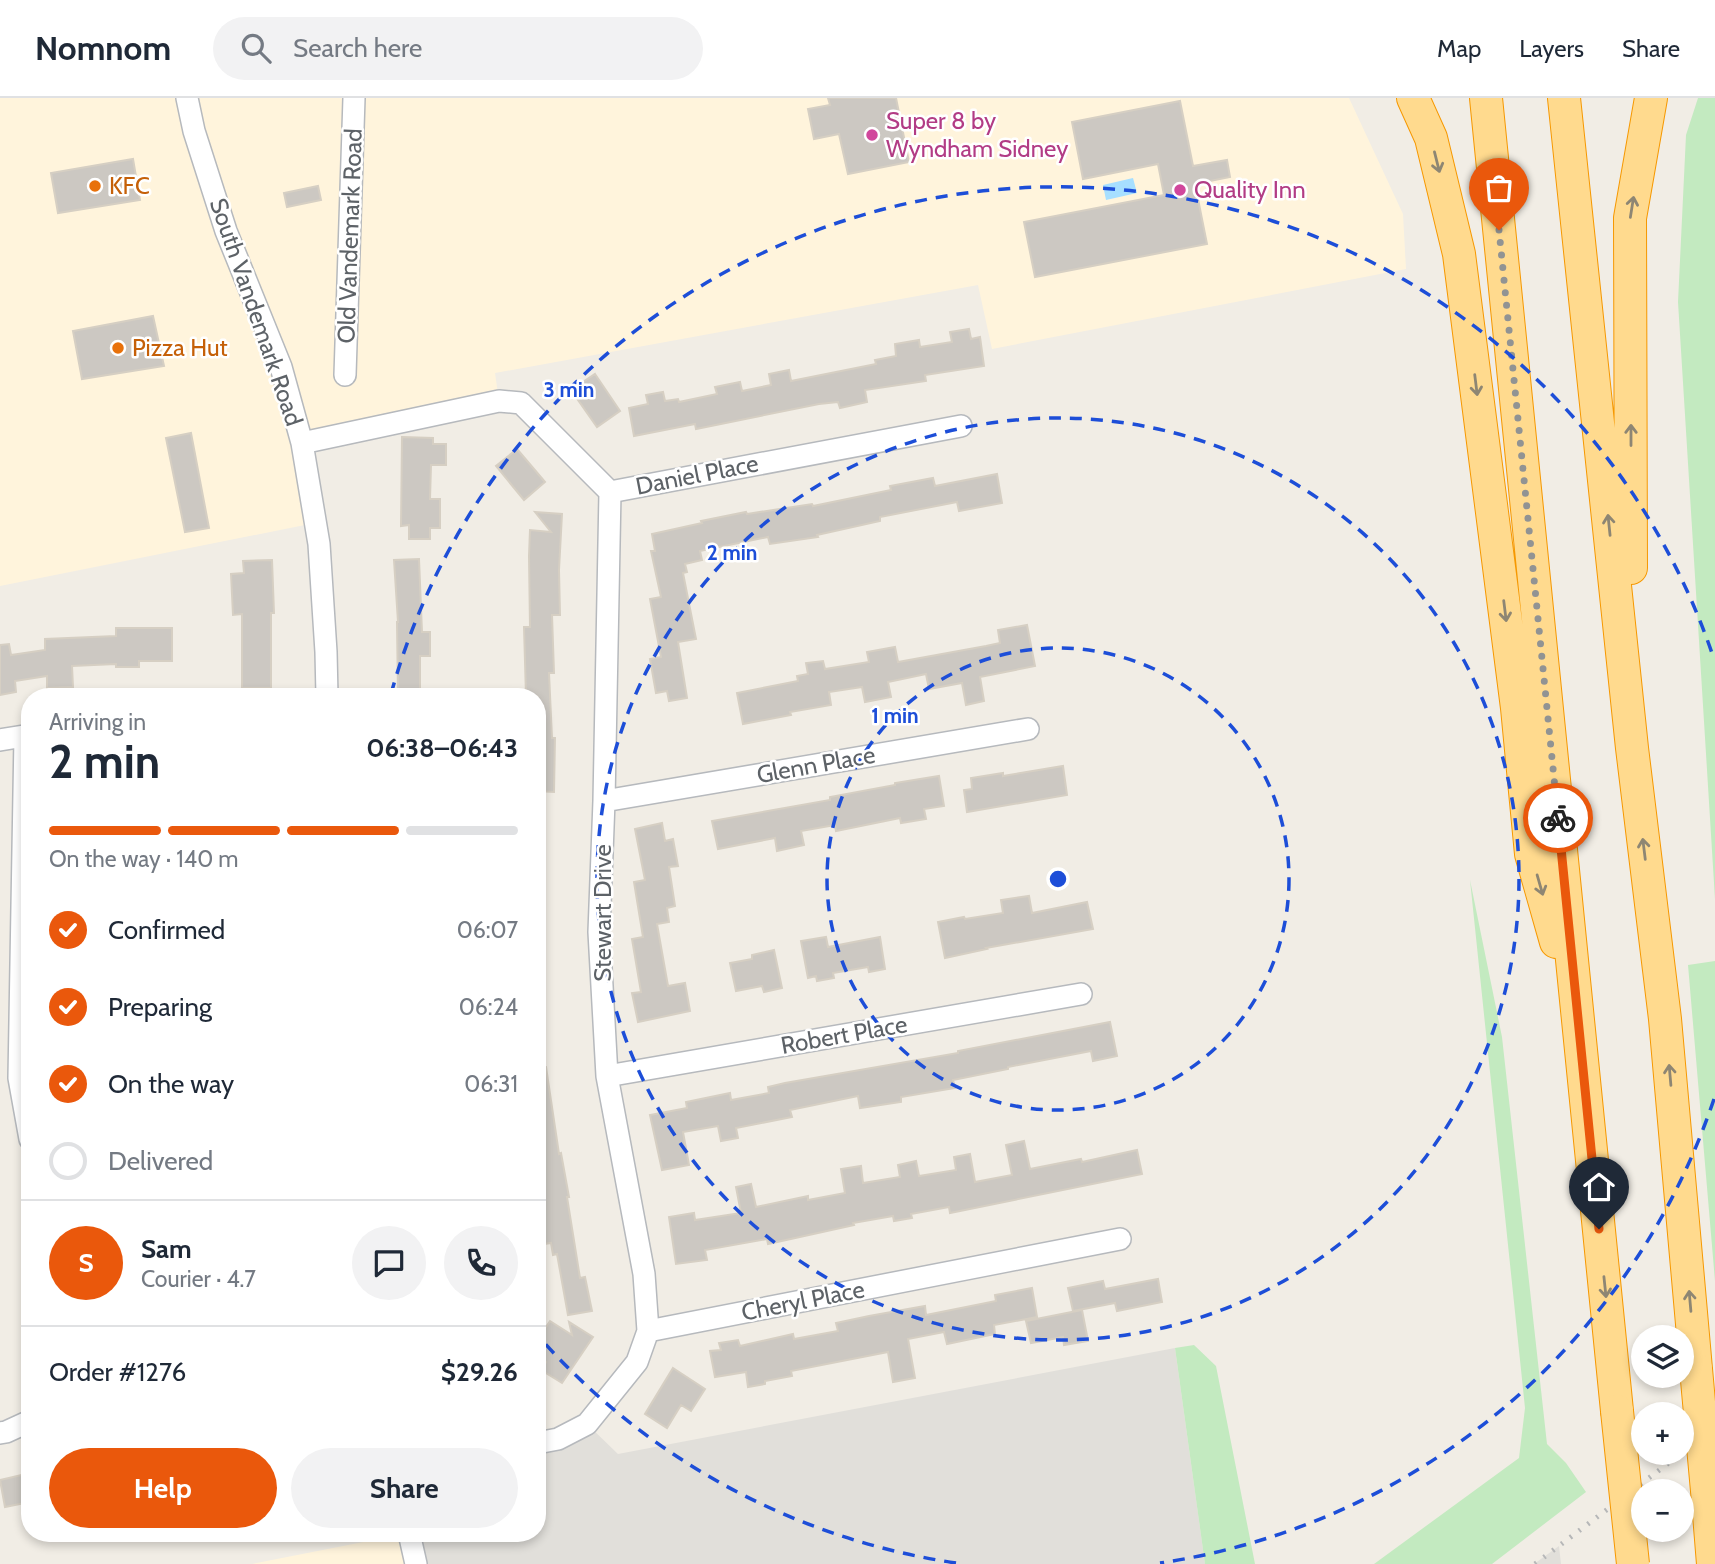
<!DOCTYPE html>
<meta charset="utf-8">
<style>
:root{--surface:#fff;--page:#f2f2f3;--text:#1f2937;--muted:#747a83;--line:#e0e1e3;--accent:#ea580c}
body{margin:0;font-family:Cabin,sans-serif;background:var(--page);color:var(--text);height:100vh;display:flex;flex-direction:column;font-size:26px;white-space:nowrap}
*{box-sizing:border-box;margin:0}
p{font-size:23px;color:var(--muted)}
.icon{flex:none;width:38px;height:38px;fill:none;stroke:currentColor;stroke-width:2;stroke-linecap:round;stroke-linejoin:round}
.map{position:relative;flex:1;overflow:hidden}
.panel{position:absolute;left:21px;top:590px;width:525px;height:854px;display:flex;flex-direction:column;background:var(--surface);border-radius:28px;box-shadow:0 4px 10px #0003}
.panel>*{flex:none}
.controls{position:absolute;left:1631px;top:1227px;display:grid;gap:14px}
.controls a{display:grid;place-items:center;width:63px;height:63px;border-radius:50%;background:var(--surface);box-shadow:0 4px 10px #0003;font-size:35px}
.pin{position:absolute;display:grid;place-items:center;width:60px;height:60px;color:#fff;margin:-72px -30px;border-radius:50% 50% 50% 0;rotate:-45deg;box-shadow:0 0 7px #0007}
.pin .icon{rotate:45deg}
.courier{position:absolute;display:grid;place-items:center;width:70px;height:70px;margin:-35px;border:5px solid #ea580c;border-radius:50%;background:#fff;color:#222;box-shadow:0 2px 9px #0007}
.overview em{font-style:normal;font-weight:700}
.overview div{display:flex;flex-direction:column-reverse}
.overview{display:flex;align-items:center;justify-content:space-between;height:119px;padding:0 28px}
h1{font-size:46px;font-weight:700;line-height:52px}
.bar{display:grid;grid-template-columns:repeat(4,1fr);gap:10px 7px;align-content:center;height:84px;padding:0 28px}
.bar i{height:9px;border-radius:5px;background:var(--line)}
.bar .selected{background:var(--accent)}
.bar p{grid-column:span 4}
.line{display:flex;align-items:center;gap:18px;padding:0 28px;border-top:2px solid var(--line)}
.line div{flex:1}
.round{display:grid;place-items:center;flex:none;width:74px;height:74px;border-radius:37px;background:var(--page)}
ol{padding:0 28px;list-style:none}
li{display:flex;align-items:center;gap:21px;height:77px}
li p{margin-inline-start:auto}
li .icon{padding:7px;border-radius:50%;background:var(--accent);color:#fff;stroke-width:4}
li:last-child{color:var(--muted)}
li i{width:38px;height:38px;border:4px solid var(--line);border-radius:50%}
.button{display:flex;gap:14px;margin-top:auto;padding:14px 28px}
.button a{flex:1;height:80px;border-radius:42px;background:var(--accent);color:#fff;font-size:28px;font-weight:700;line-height:80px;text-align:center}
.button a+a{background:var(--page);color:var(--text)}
header{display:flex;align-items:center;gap:42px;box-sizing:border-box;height:98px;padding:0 35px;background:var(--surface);border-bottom:2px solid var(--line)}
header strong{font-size:33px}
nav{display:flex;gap:38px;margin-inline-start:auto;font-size:24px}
.search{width:490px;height:63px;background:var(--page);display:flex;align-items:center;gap:18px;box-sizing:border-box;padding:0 24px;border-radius:38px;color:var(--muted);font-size:26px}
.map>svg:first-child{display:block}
.commercial{fill:#fff4dc}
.industrial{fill:#e1dfda}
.green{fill:#c3eac0}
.water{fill:#a7dfff}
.building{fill:#ccc8c2;stroke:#d6cfc3;stroke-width:2}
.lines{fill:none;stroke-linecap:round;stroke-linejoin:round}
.minor-casing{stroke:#b6b9bd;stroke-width:24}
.highway-casing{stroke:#f69800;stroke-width:34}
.minor{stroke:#fff;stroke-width:21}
.highway{stroke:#ffda8e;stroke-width:32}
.rail{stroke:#b6b7b8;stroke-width:5;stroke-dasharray:2 9;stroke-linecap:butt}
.highway-bridge-casing{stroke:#f69800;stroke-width:34;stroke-linecap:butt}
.highway-bridge{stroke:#ffda8e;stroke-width:32}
.oneway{stroke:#8e8673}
.done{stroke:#919393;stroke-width:7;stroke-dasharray:0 12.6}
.route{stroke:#ea580c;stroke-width:9}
.ring{fill:none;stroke:#1d4ed8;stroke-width:3.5;stroke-dasharray:12 9}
.hotel-dot{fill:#d1479c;stroke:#fff;stroke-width:2.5}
.food-dot{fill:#e8710a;stroke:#fff;stroke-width:2.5}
.labels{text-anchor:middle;stroke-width:5;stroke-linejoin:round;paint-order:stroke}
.hotel-label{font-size:24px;fill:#b23c85;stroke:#fff;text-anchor:start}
.food-label{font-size:24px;fill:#c56008;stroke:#fff;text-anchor:start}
.street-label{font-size:24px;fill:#5d6267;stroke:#fff}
.centre{fill:#1d4ed8;stroke:#fff;stroke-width:3.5}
.ring-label{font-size:21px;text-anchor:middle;font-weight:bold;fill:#1d4ed8;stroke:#fff;stroke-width:5;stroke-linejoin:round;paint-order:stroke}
</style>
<header>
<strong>Nomnom</strong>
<div class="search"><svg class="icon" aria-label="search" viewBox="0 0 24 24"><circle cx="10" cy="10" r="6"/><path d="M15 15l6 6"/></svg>Search here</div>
<nav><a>Map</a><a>Layers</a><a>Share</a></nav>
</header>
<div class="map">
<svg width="1715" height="1466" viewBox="0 0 1715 1466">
<rect width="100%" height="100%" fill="#f1ede5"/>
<path class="commercial" d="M0,0h1349l54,116 3,55 -414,80 -14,-64 -483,88 4,28 -197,42 13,80 -315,63z
M409,1435l7,31h-164z"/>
<path class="industrial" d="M1175,1250l30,216h-789l-7,-31h128v-90l50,-19 31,30z
M1559,1448l2,18h-27z"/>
<path class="green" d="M1698,0h17v801l-37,-597 8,-167z
M1470,782l32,157 45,407 19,19 20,29 -94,72h-118l145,-106 6,-50z
M1715,863v320l-27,-316z
M1194,1247l22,21 39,198h-50l-30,-216z"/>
<path class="water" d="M1133,80l4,15 -31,7 -3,-15z"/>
<path class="building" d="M828,0h68l13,64 -61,12 -9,-40 -25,5 -6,-30 22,-4z
M1180,3l13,65 34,-6 3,17 -35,7 12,60 -172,33 -11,-55 140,-27 -6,-31 -75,15 -11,-57z
M133,61l7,41 -82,13 -7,-40z
M318,88l3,14 -34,7 -3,-14z
M153,218l11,50 -82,13 -9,-48z
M969,231l2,10 9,-2 4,29 -59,9 1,6 -61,9 2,12 -27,6 -2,-6 -19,2 -123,25 -1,-5 -61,12 -5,-28 19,-4 -2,-9 17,-3 2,9 13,-2 1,3 38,-8 -2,-7 25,-5 2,9 29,-6 -2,-11 20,-4 2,11 85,-17 -1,-4 21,-4 -1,-12 24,-4 1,7 32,-5 -2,-10z
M595,276l25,37 -23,16 -26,-37z
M191,335l18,95 -24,4 -19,-94z
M402,339l31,1v6h13v21h-15l-1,34h10v29h-10v11h-21v-14l-8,1z
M517,351l28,33 -21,18 -28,-34z
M997,376l5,29 -43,8 -2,-9 -77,15v4l-63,14 1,2 -48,7 -2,-7 -68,14 2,9 -17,4 2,8 -4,1 13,66 -18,3 9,56 -18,3 -2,-10 -11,2 -6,-34 11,-2 -11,-58 11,-2 -10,-46h4l-3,-17 50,-11 -1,-2 45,-9 1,2 65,-10 1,2 78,-16 -1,-4 43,-8 2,8z
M535,414l27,2 -3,56 1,45h-8l2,58h-5l3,65h3l-1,54 -17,-1v-95h-11l-2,-69h6l-1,-71 1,-26 21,2z
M419,461l3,73h8v24h-10v40h-22l-1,-74h1l-4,-62z
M272,462l2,53h-3v75h-29v-74l-9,1 -2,-41 13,-1 -1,-12z
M1027,527l8,41 -55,11 4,24 -18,4 -4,-22 -33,6 -3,-15 -38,8 3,15 -26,5 -3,-15 -33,5 2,13 -41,7 1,3 -48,9 -6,-31 61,-12 -1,-5 11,-2 -2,-11 17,-2 2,8 44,-7 -2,-10 28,-5 3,15 88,-16 14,-3 -2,-13z
M116,530h56v33h-33v6h-23v-3l-44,2 1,21 -26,1v-12l-32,5 1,11 -16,3v-50l9,-1 2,11 34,-5v-11l71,-3z
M1063,668l4,29 -100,17 -3,-22 8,-1 -1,-11 32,-5v3z
M939,678l5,30 -20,3 2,10 -25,4 -1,-5 -64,13 -1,-6 -34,6 3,14 -27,6 -2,-13 -57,11 -6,-28 118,-21v-3l65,-12v-2z
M662,725l3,18 8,-2 5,27 -9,1 6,39 -8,2 2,14 -12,2 11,62 17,-3 5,28 -52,11 -6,-29 9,-1 -9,-53 11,-2 -9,-55 11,-2 -10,-51z
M1029,798l3,17 55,-11 6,27 -107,19 1,1 -42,9 -7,-36 26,-5 1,2 38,-6 -2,-13z
M826,839l2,10 52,-10 5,32 -16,3 -1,-5 -35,6 1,5 -17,3 -1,-5 -8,2 -7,-37z
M774,852l8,38 -18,4 -2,-6 -26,5 -6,-28 22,-4v-4z
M1110,924l7,34 -24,5 -2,-10 -83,16v2l-55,11 2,8 -54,9v5l-41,6 -2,-12 -68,14 2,7 -56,11 2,10 -17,3 -3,-15 -35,6 6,33 -27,5 -12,-55 37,-7 -1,-6 44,-9 1,7 38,-7 -1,-6 17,-4 173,-30v-2z
M546,969l13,87 2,-1 8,44h-2l13,81 5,-1 7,34 -24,4 -11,-61 -4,1 -2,-12 -14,2v-26l6,-1 -6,-33v-117z
M1024,1043l6,28 51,-10 1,3 55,-12 5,24 -192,39 -1,-6 -38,7 1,4 -18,3 -1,-5 -40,7 1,2 -86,19 -1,-5 -62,11 2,10 -31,4 -7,-47 25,-4 1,7 46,-7 -5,-26 15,-3 5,23 52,-11v4l37,-7 -4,-24 20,-3 2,17 37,-6 -2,-12 18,-4 3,15 37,-6 -2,-13 16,-3 5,28 37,-7 -6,-30z
M1158,1181l4,23 -45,9 -2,-8 -42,8 -5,-23 35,-7 2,8z
M1032,1190l5,29 -43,8 1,9 -48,10 -3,-12 -36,7 7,39 -22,4 -5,-30 -97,19 1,5 -27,5v3l-17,3 -2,-15 -31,5 -5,-26 11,-1 -2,-7 19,-3 2,6 53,-12 1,5 44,-8 -2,-8 33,-7 56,-10 1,9 70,-14 -1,-6z
M1082,1212l6,31 -24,4 -1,-8 -32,6 -5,-22z
M550,1223l22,14 -3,-13 24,15 -31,46 -21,-13 5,-8 -7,-4 8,-13 -9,-6z
M673,1270l32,21 -14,22 -10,-6 -14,23 -22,-14z
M30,1375v29l-25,5 -5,-27z"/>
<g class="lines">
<defs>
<path id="minor" d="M187,0l7,33 32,100 55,136 21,76 17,101 7,108 1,44
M345,277l9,-277
M302,345l197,-42 22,2 89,89
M610,394l351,-66
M25,638l-6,342 11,61
M0,642l30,-5
M604,703l424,-72
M607,978l474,-82
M648,1233l472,-92
M0,1335l6,-1 24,-11
M537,1345l21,-4 29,-15 50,-62 11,-31 -4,-57 -37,-198 -8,-144 5,-131 6,-309
M409,1435l7,31"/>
<path id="highway" d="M1413,0l18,40 28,116 58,454 14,146 25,88
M1486,0l131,1313
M1564,0l68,650 33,271 31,350
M1631,470l-1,-350 21,-120
M1708,1404l5,62"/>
</defs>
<use href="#minor" class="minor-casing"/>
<use href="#highway" class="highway-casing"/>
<use href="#minor" class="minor"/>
<use href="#highway" class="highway"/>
<path class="rail" d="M1535,1466l180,-136"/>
<defs>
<path id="highway-bridge" d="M1696,1271l12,133
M1617,1313l16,153"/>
</defs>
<use href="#highway-bridge" class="highway-bridge-casing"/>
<use href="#highway-bridge" class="highway-bridge"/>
</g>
<defs><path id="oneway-shaft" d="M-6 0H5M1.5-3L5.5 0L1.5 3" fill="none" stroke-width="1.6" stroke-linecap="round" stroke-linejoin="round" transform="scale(1.75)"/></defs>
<g class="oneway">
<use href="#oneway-shaft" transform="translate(1437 64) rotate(76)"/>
<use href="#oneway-shaft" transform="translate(1632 109) rotate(-81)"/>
<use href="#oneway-shaft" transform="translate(1476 287) rotate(83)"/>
<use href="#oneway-shaft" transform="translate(1631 337) rotate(-90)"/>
<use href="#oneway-shaft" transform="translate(1609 427) rotate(-96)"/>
<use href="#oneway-shaft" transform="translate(1505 513) rotate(83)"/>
<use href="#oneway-shaft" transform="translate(1644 751) rotate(-97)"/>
<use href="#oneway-shaft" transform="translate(1540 787) rotate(74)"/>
<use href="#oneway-shaft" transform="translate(1670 977) rotate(-95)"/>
<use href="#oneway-shaft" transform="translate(1605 1189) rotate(84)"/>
<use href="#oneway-shaft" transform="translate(1690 1203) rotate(-95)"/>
</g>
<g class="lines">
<path class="done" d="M1499,132l59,588"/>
<path class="route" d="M1558,720l41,411"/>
</g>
<g class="ring">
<circle cx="1058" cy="781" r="231"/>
<circle cx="1058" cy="781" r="461"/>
<path d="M1714 1001A692 692 0 0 1 1160 1465M956 1465A692 692 0 0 1 540 1240M391 596A692 692 0 0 1 1714 561"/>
</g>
<g class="hotel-dot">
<circle cx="872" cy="37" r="7"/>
<circle cx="1180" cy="92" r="7"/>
</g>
<g class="food-dot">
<circle cx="95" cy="88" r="7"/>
<circle cx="118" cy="250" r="7"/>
</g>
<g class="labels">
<g class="hotel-label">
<text x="886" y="31">Super 8 by<tspan x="886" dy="28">Wyndham Sidney</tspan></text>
<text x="1194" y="100">Quality Inn</text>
</g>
<g class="food-label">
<text x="109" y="96">KFC</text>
<text x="132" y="258">Pizza Hut</text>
</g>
<g class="street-label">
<text transform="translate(350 138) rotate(-88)" y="8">Old Vandemark Road</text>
<text transform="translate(256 214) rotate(71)" y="8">South Vandemark Road</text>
<text transform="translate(697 377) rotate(-11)" y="8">Daniel Place</text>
<text transform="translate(816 667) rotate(-10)" y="8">Glenn Place</text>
<text transform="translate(603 815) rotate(-90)" y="8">Stewart Drive</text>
<text transform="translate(844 937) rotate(-10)" y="8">Robert Place</text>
<text transform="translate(803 1203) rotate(-11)" y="8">Cheryl Place</text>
</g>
</g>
<circle cx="1058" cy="781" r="10" class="centre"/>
<g class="ring-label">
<text x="569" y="299">3 min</text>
<text x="732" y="462">2 min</text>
<text x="895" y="625">1 min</text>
</g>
</svg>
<div class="controls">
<a><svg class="icon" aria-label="layers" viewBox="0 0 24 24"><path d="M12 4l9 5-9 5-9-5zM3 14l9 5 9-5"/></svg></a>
<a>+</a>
<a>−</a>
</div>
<div class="pin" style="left:1499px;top:132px;background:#ea580c"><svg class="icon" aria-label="bag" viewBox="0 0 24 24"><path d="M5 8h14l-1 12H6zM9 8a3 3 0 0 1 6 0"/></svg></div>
<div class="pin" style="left:1599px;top:1131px;background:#1f2937"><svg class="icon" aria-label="home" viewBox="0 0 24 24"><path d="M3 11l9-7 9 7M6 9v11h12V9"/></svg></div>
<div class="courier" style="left:1558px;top:720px"><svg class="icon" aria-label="bike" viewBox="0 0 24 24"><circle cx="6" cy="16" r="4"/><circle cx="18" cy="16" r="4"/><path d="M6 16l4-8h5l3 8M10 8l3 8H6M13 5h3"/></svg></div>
<section class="panel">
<div class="overview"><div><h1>2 min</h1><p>Arriving in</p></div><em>06:38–06:43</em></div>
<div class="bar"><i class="selected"></i><i class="selected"></i><i class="selected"></i><i></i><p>On the way · 140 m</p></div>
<ol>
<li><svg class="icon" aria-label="check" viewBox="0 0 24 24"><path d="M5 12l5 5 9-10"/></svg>Confirmed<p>06:07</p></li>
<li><svg class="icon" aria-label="check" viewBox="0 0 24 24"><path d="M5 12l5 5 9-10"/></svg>Preparing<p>06:24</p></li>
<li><svg class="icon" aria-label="check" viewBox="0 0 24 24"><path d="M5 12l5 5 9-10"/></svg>On the way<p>06:31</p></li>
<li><i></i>Delivered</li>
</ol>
<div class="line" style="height:126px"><b class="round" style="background:var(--accent);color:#fff">S</b><div><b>Sam</b><p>Courier · 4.7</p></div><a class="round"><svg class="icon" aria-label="chat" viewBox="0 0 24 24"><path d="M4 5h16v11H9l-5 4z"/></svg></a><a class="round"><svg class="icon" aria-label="phone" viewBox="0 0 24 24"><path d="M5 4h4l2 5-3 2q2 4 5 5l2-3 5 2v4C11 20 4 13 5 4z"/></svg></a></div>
<div class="line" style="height:91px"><div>Order #1276</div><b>$29.26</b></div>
<div class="button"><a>Help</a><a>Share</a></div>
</section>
</div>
